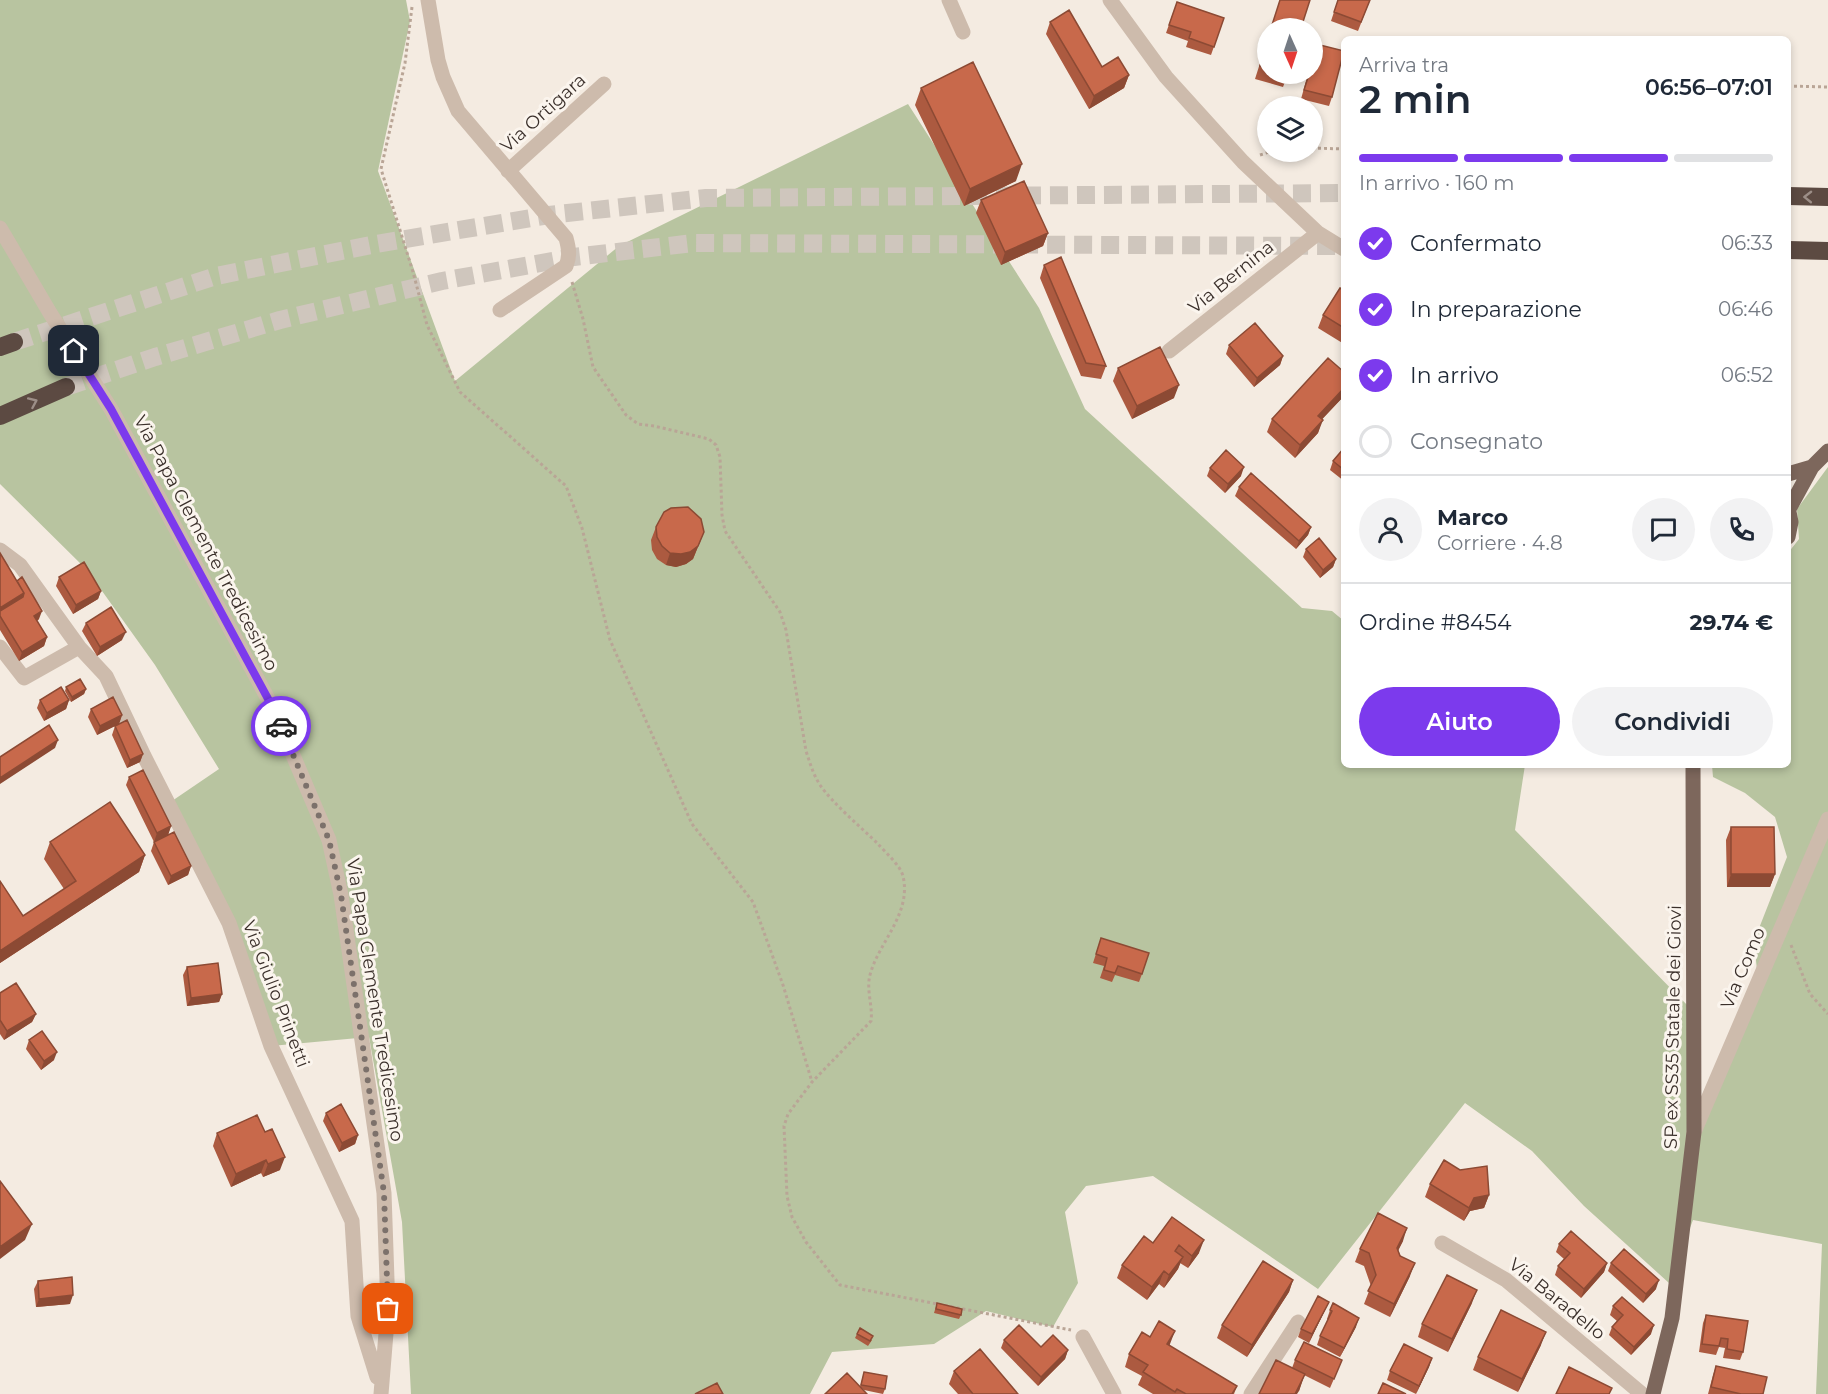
<!DOCTYPE html>
<html lang="it">
<meta charset="utf-8">
<style>
:root{--surface:#fff;--page:#f2f2f3;--text:#1f2937;--muted:#747a83;--line:#e0e1e3;--accent:#7c3aed}
body{margin:0;font-family:Montserrat,sans-serif;background:var(--page);color:var(--text);height:100vh;display:flex;flex-direction:column;font-size:22px;white-space:nowrap}
*{box-sizing:border-box;margin:0}
p{font-size:20px;color:var(--muted)}
.icon{flex:none;width:33px;height:33px;fill:none;stroke:currentColor;stroke-width:2;stroke-linecap:round;stroke-linejoin:round}
.map{position:relative;flex:1;overflow:hidden}
.drawer{position:absolute;left:1341px;top:36px;width:450px;height:732px;display:flex;flex-direction:column;background:var(--surface);border-radius:9px;box-shadow:0 3px 9px #0003}
.drawer>*{flex:none}
.needle{width:39px;rotate:177deg}
.tools{position:absolute;left:1257px;top:18px;display:grid;gap:12px}
.tools a{display:grid;place-items:center;width:66px;height:66px;border-radius:50%;background:var(--surface);box-shadow:0 3px 9px #0003;font-size:30px}
.pin{position:absolute;display:grid;place-items:center;width:51px;height:51px;color:#fff;margin:-26px;border-radius:12px;box-shadow:0 3px 9px #0006}
.courier{position:absolute;display:grid;place-items:center;width:60px;height:60px;margin:-30px;border:4px solid #7c3aed;border-radius:50%;background:#fff;color:#222;box-shadow:0 2px 8px #0007}
.headline em{font-style:normal;font-weight:600}
.headline div{display:flex;flex-direction:column-reverse}
.headline{display:flex;align-items:center;justify-content:space-between;height:102px;padding:0 18px}
h1{font-size:39px;font-weight:600;line-height:45px}
.bar{display:grid;grid-template-columns:repeat(4,1fr);gap:9px 6px;align-content:center;height:72px;padding:0 18px}
.bar i{height:8px;border-radius:4px;background:var(--line)}
.bar .on{background:var(--accent)}
.bar p{grid-column:span 4}
.line{display:flex;align-items:center;gap:15px;padding:0 18px;border-top:2px solid var(--line)}
.line div{flex:1}
.round{display:grid;place-items:center;flex:none;width:63px;height:63px;border-radius:32px;background:var(--page)}
ol{padding:0 18px;list-style:none}
li{display:flex;align-items:center;gap:18px;height:66px}
li p{margin-inline-start:auto}
li .icon{padding:6px;border-radius:50%;background:var(--accent);color:#fff;stroke-width:4}
li:last-child{color:var(--muted)}
li i{width:33px;height:33px;border:3px solid var(--line);border-radius:50%}
.primary-button{display:flex;gap:12px;margin-top:auto;padding:12px 18px}
.primary-button a{flex:1;height:69px;border-radius:36px;background:var(--accent);color:#fff;font-size:24px;font-weight:600;line-height:69px;text-align:center}
.primary-button a+a{background:var(--page);color:var(--text)}
.map>svg:first-child{display:block}
.green{fill:#b8c4a0}
.lines{fill:none;stroke-linecap:round;stroke-linejoin:round}
.highway-tunnel{stroke:#cfc6bd;stroke-width:18;stroke-dasharray:18 9;stroke-linecap:butt}
.path{stroke:#b9a596;stroke-width:3;stroke-dasharray:3 3;stroke-linecap:butt}
.minor{stroke:#cdbbac;stroke-width:15}
.major{stroke:#7d675c;stroke-width:15}
.highway{stroke:#5c4a42;stroke-width:18}
.wall{fill:#ac5a40}
.shaded-wall{fill:#8c4a34}
.building{fill:#c8694b;stroke:#8c4a34;stroke-width:1.5}
.oneway{stroke:#9c8e87}
.done{stroke:#7c716b;stroke-width:6;stroke-dasharray:0 10.8}
.route{stroke:#7c3aed;stroke-width:8}
.labels{text-anchor:middle;stroke-width:6;stroke-linejoin:round;paint-order:stroke}
.street-label{font-size:18px;fill:#3b302b;stroke:#fbf5ee}
</style>
<div class="map">
<svg width="1828" height="1394" viewBox="0 0 1828 1394">
<rect width="100%" height="100%" fill="#f4ebe1"/>
<path class="green" d="M0,0h406l4,21 -32,150 77,210 164,-135 289,-142 131,204 46,101 217,199 30,3 12,10v144h181l-10,65 178,181 1,101 64,-132 -4,-39 33,-84 -12,-40 -30,-24 -32,-16 -1,-12h76v-212l11,-14 -2,-30 31,-42v927h-12l6,-150 -129,-24 -24,63 -85,-77 -52,-55 -67,-48 -147,186 -165,-113 -67,10 -21,26 13,71 -25,44 -67,-16 -52,33 -102,8 -22,42h-399l-9,-172 -33,-185 -98,9 -42,-123 -60,-120 50,-34 -64,-104 -68,-95 -87,-86z"/>
<g class="lines">
<path class="highway-tunnel" d="M14,342l202,-66 160,-32 173,-29 157,-17 638,-5
M66,387l89,-30 125,-37 162,-39 132,-24 120,-14 650,3"/>
<path class="path" d="M412,7l-7,56 -24,106 32,103 14,53 33,67 106,94 16,42 28,112 82,184 61,78 30,83 29,97
M1788,86l40,1
M1312,148l32,1
M1260,155l9,-3
M572,282l11,37 10,48 33,48 12,9 16,2 55,13 7,6 4,12 2,58 3,16 55,81 6,18 20,121c4,12 7,23 14,34 13,19 41,42 58,59 8,9 22,21 25,32 9,38 -25,67 -33,99 -4,15 3,31 1,46l-59,61 -24,32 -4,12 3,70 5,21 14,25 34,43 231,45
M1791,945l19,49 18,20"/>
<path class="minor" d="M428,0l10,60 5,17 15,34 108,127c3,11 4,18 0,28l-66,44
M949,0l14,32
M1110,0l56,77 77,85 75,71 26,16
M508,171l96,-87
M0,228l50,85 61,96 162,299 56,132 12,55 43,298 4,116 -7,85
M1169,351l149,-118
M0,550l20,15 59,82 27,29 38,80 85,167 42,123 81,175 6,95 19,61
M0,647l24,31 55,-31
M1694,1132l134,-313
M1442,1243l64,37 136,114
M1083,1337l31,57
M1251,1394l47,-72"/>
<path class="major" d="M1788,474l24,-7
M1788,507l3,15 -3,15
M1789,509l23,-42 16,-16
M1653,1394l19,-76 22,-186 -1,-367"/>
<path class="highway" d="M1788,196l40,1
M1788,250l40,1
M0,347l14,-5
M0,416l66,-29"/>
</g>
<path class="wall" d="M1370,0l-12,31 -27,-10 3,-9z
M1177,2l47,16 -13,37 -25,-8 2,-6 -22,-8z
M1050,22l52,45 27,8 -5,13 -35,21 -43,-75z
M1268,38v36h20l-5,13 -28,-8z
M1316,44l16,53 -3,9 -28,-7 7,-25h4v-19z
M921,88l95,93 -52,25 -49,-101z
M981,200l67,33 -5,13 -42,19 -25,-52z
M1044,265l62,101 -5,13 -20,-3 -41,-98z
M1344,290v54l-26,-16 5,-13z
M1229,345l54,11 -3,9 -26,22 -28,-33z
M1118,368l56,30 -42,21 -19,-38z
M1344,396l-22,23 -4,14 -23,25 -28,-26 5,-13z
M1344,448v33l-14,-11 3,-9z
M1210,468l31,8 -16,17 -18,-17z
M1239,487l72,40 -3,8 -12,14 -61,-53z
M656,527l48,5 -11,27 -7,5 -10,3 -10,-2 -9,-6 -5,-9 -1,-10z
M1306,549l30,10 -3,8 -13,11 -17,-21z
M0,553l39,66 -2,2 10,16 -3,9 -25,15 -19,-31z
M59,577l42,14 -3,8 -25,15 -17,-28z
M86,623l36,17 -25,16 -15,-25z
M66,687l20,2 -2,5 -13,8 -6,-11z
M40,700h29l-3,9 -22,12 -7,-13z
M91,709l31,6 -3,9 -22,11 -9,-18z
M115,726l28,28 -3,8 -13,6 -15,-33z
M129,777l42,49 -3,9 -14,7 -28,-57z
M1731,827l44,47 -5,13h-43l-1,-47z
M50,842l95,13 -6,17 -139,91v-82l23,35 41,-27 -20,-30z
M154,842l37,24 -3,9 -20,10 -17,-34z
M1101,938l41,36 -3,8 -24,-7 -3,7 -12,-4 4,-12 -11,-3z
M187,967l35,27 -3,8 -32,4 -4,-31z
M0,993l36,21 -4,8 -28,18 -4,-6z
M29,1040l25,20 -13,10 -15,-21z
M326,1113l32,22 -3,9 -16,8 -16,-31z
M265,1132l15,38 -17,7 -2,-4 -30,14 -18,-41 4,-13z
M1430,1184l59,11 -5,13 -14,3 -6,10 -39,-24z
M1172,1217l27,36 -11,15 -8,-5 -2,6 -14,19 -5,-4 -12,16 -30,-22 5,-13 31,-22z
M1403,1241l-5,9 12,26 -20,41 -26,-13 7,-18 -7,-20 -9,-4 5,-13z
M1559,1244l48,19 -3,9 -23,26 -26,-23 3,-9 6,-7 -8,-7z
M1611,1263l45,26 -13,14 -35,-32z
M1293,1280l-4,12 -42,65 -30,-19 5,-13z
M38,1281l32,23 -34,3 -2,-18z
M1329,1302l-4,8 -16,33 -11,-6 3,-8z
M937,1303l24,12 -2,4 -25,-6z
M1472,1303l-24,49 -30,-15 4,-13z
M1613,1306l38,28 -20,21 -22,-20 3,-8 5,-6 -7,-6z
M1330,1310l26,17 -16,30 -23,-12 3,-9 8,-16 -1,-1z
M1706,1315l37,37 -3,8 -17,-2 2,-10 -6,-1 -3,8 -17,-3 4,-29z
M857,1334l15,6 -4,6 -13,-8z
M1150,1337l20,7 -1,2 68,40 -3,8h-81l-15,-9 4,-9 -17,-9 4,-13z
M1004,1340l37,7 27,3 -3,9 -27,27 -37,-38z
M1541,1345l-23,47 -45,-22 5,-13z
M1432,1358l-3,9 -13,27 -29,-14 3,-9z
M1295,1360h47l-12,28 -26,-13 -5,16 -7,-23z
M1716,1366l47,28h-55l5,-19z
M954,1371l64,23h-60l-9,-10z
M864,1372l21,17 -2,5 -19,-4 -4,-3z"/>
<path class="shaded-wall" d="M1129,75l-5,13 -35,21 5,-13z
M1022,164l-6,17 -52,25 6,-17z
M1048,233l-5,13 -42,19 4,-13z
M1283,356l-3,9 -26,22 3,-9z
M1179,385l-5,13 -42,21 5,-13z
M1344,388v8l-31,33 5,-13z
M1323,420l-5,13 -23,25 5,-13z
M1244,467l-3,9 -16,17 3,-9z
M1311,527l-3,8 -12,14 3,-8z
M704,532l-11,27 -7,5 -10,3 -10,-2 4,-12z
M1336,559l-3,8 -13,11 3,-8z
M101,591l-3,8 -25,15 3,-9z
M24,593l-5,13 -19,10v-8z
M42,611l-3,8 -8,6 3,-9z
M126,632l-4,8 -25,16 3,-9z
M47,637l-3,9 -25,15 3,-9z
M86,689l-2,5 -13,8 1,-5z
M69,700l-3,9 -22,12 3,-8z
M122,715l-3,9 -22,11 3,-9z
M58,740l-3,8 -55,36v-6z
M143,754l-3,8 -13,6 3,-8z
M171,826l-3,9 -14,7 3,-9z
M145,855l-6,17 -139,91v-12z
M191,866l-3,9 -20,10 3,-9z
M1731,874h44l-5,13h-43z
M222,994l-3,8 -32,4 4,-8z
M36,1014l-4,8 -28,18 3,-9z
M57,1052l-3,8 -13,10 3,-9z
M358,1135l-3,9 -16,8 3,-9z
M285,1157l-5,13 -17,7 5,-13z
M266,1160l-5,13 -30,14 5,-13z
M1489,1195l-5,13 -14,3 -6,10 5,-13 5,-10z
M32,1224l-7,16 -25,19v-12z
M1407,1228l-4,13 -10,20 4,-13z
M1204,1240l-5,13 -11,15 4,-12z
M1183,1257l-5,12 -14,19 5,-13z
M1415,1263l-5,13 -20,41 4,-13z
M1607,1263l-3,9 -23,26 3,-9z
M1164,1271l-5,13 -12,16 5,-13z
M1293,1280l-4,12 -42,65 5,-12z
M1659,1280l-3,9 -13,14 3,-9z
M1477,1290l-5,13 -24,49 4,-13z
M73,1295l-3,9 -34,3 3,-8z
M1329,1302l-4,8 -16,33 3,-9z
M1359,1318l-3,9 -16,30 4,-9z
M1654,1325l-3,9 -20,21 3,-8z
M1175,1331l-5,13 -8,13 5,-13z
M1546,1332l-5,13 -23,47 4,-13z
M1068,1350l-3,9 -27,27 3,-9z
M1432,1358l-3,9 -13,27 3,-8z
M1305,1374l-6,17 -2,3h-2z"/>
<path class="building" d="M1280,0h30l-9,28h-30z
M1338,0h32l-9,22 -27,-10z
M1177,2l47,16 -10,29 -25,-9 2,-6 -22,-7z
M1069,10l33,57 16,-10 11,18 -35,21 -44,-74z
M1268,41v27l-8,-2z
M1316,44l28,7 -12,46 -28,-7 5,-16h3v-15z
M973,62l49,102 -52,25 -49,-101z
M1024,181l24,52 -43,19 -24,-52z
M1061,257l45,109 -20,-3 -42,-98z
M1340,288l4,2v38l-21,-13z
M1255,323l28,33 -26,22 -28,-33z
M1160,347l19,38 -42,21 -19,-38z
M1328,358l16,14v16l-26,28 5,4 -23,25 -28,-26z
M1344,448v22l-11,-9z
M1226,450l18,17 -16,17 -18,-16z
M1251,473l60,54 -12,14 -60,-54z
M688,507l13,12 3,13 -6,14 -8,6 -9,2 -11,-1 -8,-7 -5,-9 -1,-10 8,-15 7,-4z
M1319,538l17,21 -13,11 -17,-21z
M0,553l24,40 -24,15z
M84,562l17,29 -25,14 -17,-28z
M22,577l20,34 -8,5 13,21 -25,15 -22,-36v-5l23,-14 1,-4 -7,-12z
M111,607l15,25 -26,15 -14,-24z
M80,679l6,10 -14,8 -6,-10z
M61,687l8,13 -22,13 -7,-13z
M113,697l9,18 -22,11 -9,-17z
M127,720l16,34 -13,6 -15,-34z
M49,725l9,15 -58,38v-21z
M143,770l28,56 -14,7 -28,-56z
M110,802l35,53 -145,96v-70l23,35 53,-35 -26,-39z
M1731,827h43l1,47h-44z
M174,832l17,34 -20,10 -17,-34z
M1101,938l48,15 -7,21 -24,-8 -3,7 -11,-3 3,-12 -11,-4z
M218,963l4,31 -31,4 -4,-31z
M16,983l20,31 -29,17 -7,-11v-27z
M42,1031l15,21 -13,9 -15,-21z
M341,1104l17,31 -16,8 -16,-30z
M257,1115l8,17 7,-3 13,28 -17,7 -2,-4 -30,14 -19,-41z
M1444,1160l16,10 27,-4 2,29 -15,3 -5,10 -39,-24z
M0,1181l32,43 -32,23z
M1378,1213l29,15 -10,20 3,8 15,7 -21,41 -26,-13 8,-16 -7,-22 -9,-4z
M1172,1217l32,23 -12,16 -13,-11 -4,6 8,6 -14,18 -5,-4 -12,16 -30,-22 22,-29 9,7z
M1571,1231l36,32 -23,26 -26,-23 12,-13 -11,-9z
M1624,1249l35,31 -13,14 -35,-31z
M1263,1261l30,19 -41,65 -30,-20z
M1447,1275l30,15 -25,49 -30,-15z
M72,1277l1,18 -34,4 -1,-18z
M1318,1296l11,6 -17,32 -11,-5z
M1622,1297l32,28 -20,22 -22,-20 11,-12 -10,-9z
M937,1303l25,6 -1,6 -25,-6z
M1333,1303l26,15 -15,30 -24,-12 12,-25 -2,-1z
M1501,1310l45,22 -24,47 -44,-22z
M1706,1315l42,6 -5,31 -16,-3 1,-10 -7,-1 -2,8 -17,-2z
M1159,1321l16,10 -8,13 70,42 -5,8h-46l-9,-5 -2,3 -32,-20 5,-7 -19,-11 13,-22 8,5z
M1019,1325l22,22 12,-12 15,15 -27,27 -37,-37z
M860,1328l13,8 -3,5 -13,-7z
M1304,1342l38,18 -8,19 -39,-19z
M1404,1344l28,14 -13,28 -29,-15z
M980,1349l38,45h-45l-19,-23z
M1276,1360l29,14 -10,20h-36z
M1716,1366l51,11 -4,17h-22l-30,-7z
M1569,1367l43,21 -3,6h-53z
M864,1372l23,4 -2,13 -24,-4z
M847,1373l20,21h-42z
M717,1383l6,11h-28z
M1383,1383l23,11h-28z"/>
<defs><path id="oneway-chevron" d="M-2-3.5L2.5 0L-2 3.5" fill="none" stroke-width="1.6" stroke-linecap="round" stroke-linejoin="round" transform="scale(1.5)"/></defs>
<g class="oneway">
<use href="#oneway-chevron" transform="translate(1808 197) rotate(-179)"/>
<use href="#oneway-chevron" transform="translate(33 402) rotate(-24)"/>
</g>
<g class="lines">
<path class="done" d="M281,726l48,114 12,55 43,298 4,116"/>
<path class="route" d="M74,351l37,58 162,299 8,18"/>
</g>
<g class="labels">
<g class="street-label">
<text transform="translate(543 113) rotate(-42)" y="6">Via Ortigara</text>
<text transform="translate(1231 277) rotate(-39)" y="6">Via Bernina</text>
<text transform="translate(206 543) rotate(62)" y="6">Via Papa Clemente Tredicesimo</text>
<text transform="translate(1743 968) rotate(-67)" y="6">Via Como</text>
<text transform="translate(276 994) rotate(69)" y="6">Via Giulio Prinetti</text>
<text transform="translate(375 1000) rotate(81)" y="6">Via Papa Clemente Tredicesimo</text>
<text transform="translate(1673 1027) rotate(-89)" y="6">SP ex SS35 Statale dei Giovi</text>
<text transform="translate(1557 1299) rotate(39)" y="6">Via Baradello</text>
</g>
</g>
</svg>
<div class="tools">
<a><svg class="needle" viewBox="-14 -14 28 28"><path d="M0-13l5 13h-10z" fill="#e53935"/><path d="M0 13l5-13h-10z" fill="#747a83"/></svg></a>
<a><svg class="icon" aria-label="layers" viewBox="0 0 24 24"><path d="M12 4l9 5-9 5-9-5zM3 14l9 5 9-5"/></svg></a>
</div>
<div class="pin" style="left:388px;top:1309px;background:#ea580c"><svg class="icon" aria-label="bag" viewBox="0 0 24 24"><path d="M5 8h14l-1 12H6zM9 8a3 3 0 0 1 6 0"/></svg></div>
<div class="pin" style="left:74px;top:351px;background:#1f2937"><svg class="icon" aria-label="home" viewBox="0 0 24 24"><path d="M3 11l9-7 9 7M6 9v11h12V9"/></svg></div>
<div class="courier" style="left:281px;top:726px"><svg class="icon" aria-label="car" viewBox="0 0 24 24"><path d="M5 17H2v-5l4-1 3-4h7l3 4 3 1v5h-3M9 17h6M6 11h13"/><circle cx="7" cy="17" r="2"/><circle cx="17" cy="17" r="2"/></svg></div>
<section class="drawer">
<div class="headline"><div><h1>2 min</h1><p>Arriva tra</p></div><em>06:56–07:01</em></div>
<div class="bar"><i class="on"></i><i class="on"></i><i class="on"></i><i></i><p>In arrivo · 160 m</p></div>
<ol>
<li><svg class="icon" aria-label="check" viewBox="0 0 24 24"><path d="M5 12l5 5 9-10"/></svg>Confermato<p>06:33</p></li>
<li><svg class="icon" aria-label="check" viewBox="0 0 24 24"><path d="M5 12l5 5 9-10"/></svg>In preparazione<p>06:46</p></li>
<li><svg class="icon" aria-label="check" viewBox="0 0 24 24"><path d="M5 12l5 5 9-10"/></svg>In arrivo<p>06:52</p></li>
<li><i></i>Consegnato</li>
</ol>
<div class="line" style="height:108px"><a class="round"><svg class="icon" aria-label="person" viewBox="0 0 24 24"><circle cx="12" cy="8" r="4"/><path d="M4 21q1-7 8-7t8 7"/></svg></a><div><b>Marco</b><p>Corriere · 4.8</p></div><a class="round"><svg class="icon" aria-label="chat" viewBox="0 0 24 24"><path d="M4 5h16v11H9l-5 4z"/></svg></a><a class="round"><svg class="icon" aria-label="phone" viewBox="0 0 24 24"><path d="M5 4h4l2 5-3 2q2 4 5 5l2-3 5 2v4C11 20 4 13 5 4z"/></svg></a></div>
<div class="line" style="height:78px"><div>Ordine #8454</div><b>29.74 €</b></div>
<div class="primary-button"><a>Aiuto</a><a>Condividi</a></div>
</section>
</div>
